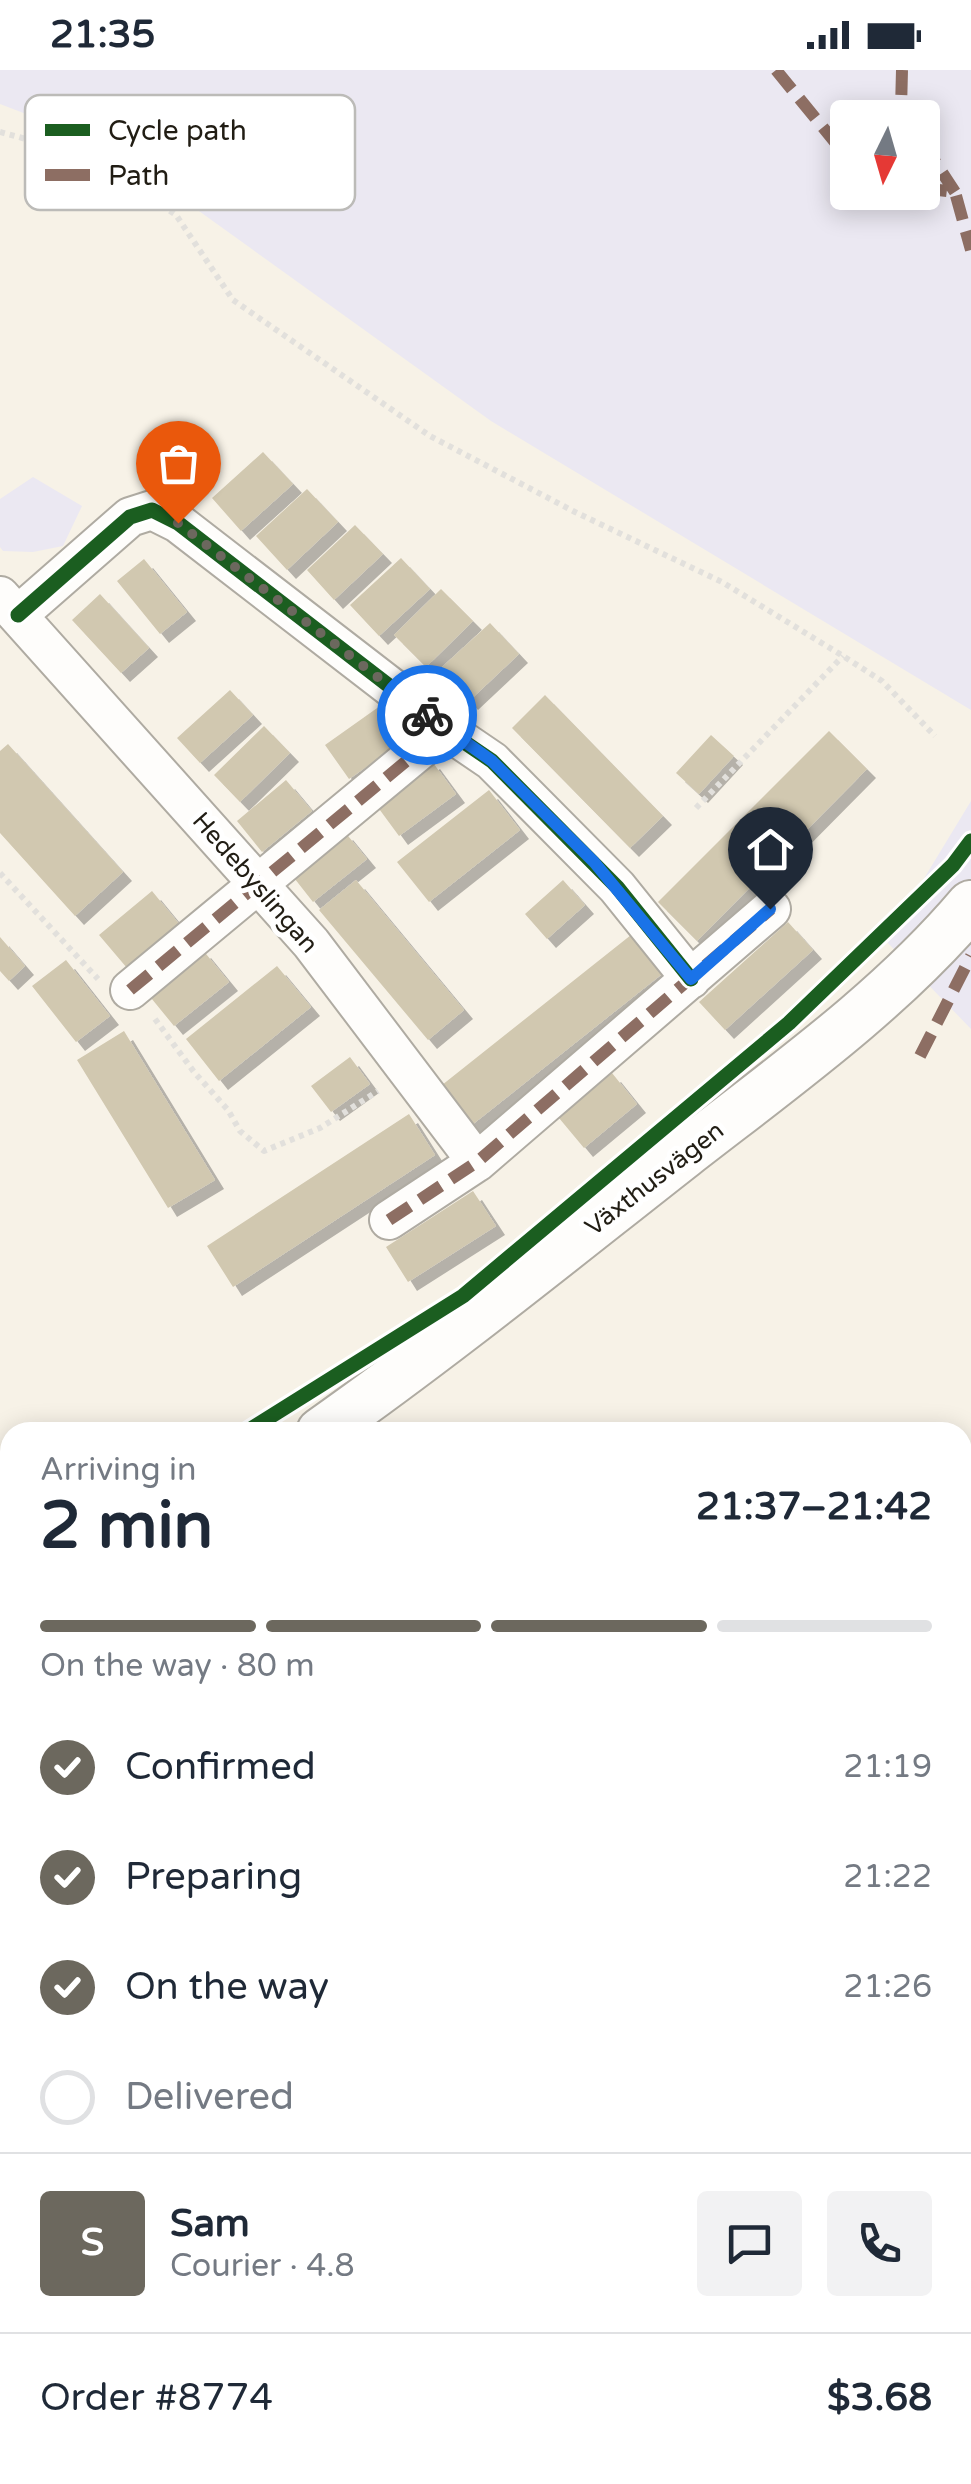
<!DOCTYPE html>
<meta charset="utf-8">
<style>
:root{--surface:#fff;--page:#f2f2f3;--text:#1f2937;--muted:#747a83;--line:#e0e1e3;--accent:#6c685e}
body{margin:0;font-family:"Varela Round",sans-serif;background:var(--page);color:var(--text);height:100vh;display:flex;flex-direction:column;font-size:38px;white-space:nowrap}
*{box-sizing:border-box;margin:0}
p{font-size:32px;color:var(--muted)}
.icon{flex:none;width:55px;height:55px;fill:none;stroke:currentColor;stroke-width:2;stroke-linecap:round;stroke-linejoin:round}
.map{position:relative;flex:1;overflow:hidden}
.drawer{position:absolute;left:0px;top:1352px;width:972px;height:1062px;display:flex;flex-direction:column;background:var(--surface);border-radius:30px 30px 0 0;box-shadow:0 5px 25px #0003}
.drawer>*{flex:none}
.needle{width:65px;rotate:185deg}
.tools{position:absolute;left:830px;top:30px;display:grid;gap:20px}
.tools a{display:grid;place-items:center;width:110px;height:110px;border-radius:10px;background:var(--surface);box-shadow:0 5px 25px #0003;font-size:50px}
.pin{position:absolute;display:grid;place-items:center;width:85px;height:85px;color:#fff;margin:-102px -42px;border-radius:50% 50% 50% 0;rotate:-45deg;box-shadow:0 0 10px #0007}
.pin .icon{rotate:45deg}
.courier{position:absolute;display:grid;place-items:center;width:100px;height:100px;margin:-50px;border:8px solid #1a73e8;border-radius:50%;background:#fff;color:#222;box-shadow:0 2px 12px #0007}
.head em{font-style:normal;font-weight:700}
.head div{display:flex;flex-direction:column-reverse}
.head{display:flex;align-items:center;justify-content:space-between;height:170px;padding:0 40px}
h1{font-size:65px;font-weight:700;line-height:75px}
.bar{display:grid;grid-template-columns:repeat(4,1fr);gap:15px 10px;align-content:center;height:120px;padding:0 40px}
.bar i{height:12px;border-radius:8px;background:var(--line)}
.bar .current{background:var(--accent)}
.bar p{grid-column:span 4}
.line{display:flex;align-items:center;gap:25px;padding:0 40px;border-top:2px solid var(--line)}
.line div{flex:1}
.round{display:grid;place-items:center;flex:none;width:105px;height:105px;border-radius:10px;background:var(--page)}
ol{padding:0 40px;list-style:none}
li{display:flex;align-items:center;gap:30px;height:110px}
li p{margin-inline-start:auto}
li .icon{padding:10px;border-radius:50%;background:var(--accent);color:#fff;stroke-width:4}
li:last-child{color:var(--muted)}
li i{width:55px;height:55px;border:5px solid var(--line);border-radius:50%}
.status{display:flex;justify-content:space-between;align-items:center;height:70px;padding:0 50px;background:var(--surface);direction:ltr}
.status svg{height:28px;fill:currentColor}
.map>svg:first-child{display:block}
.green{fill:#ebe8f2;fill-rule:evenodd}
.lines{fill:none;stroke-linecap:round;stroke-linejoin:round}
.stream{stroke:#cac4f2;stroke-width:11}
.building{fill:#d1c8b0;filter:url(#shadow)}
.minor-casing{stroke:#afaba2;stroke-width:42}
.tertiary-casing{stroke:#afaba2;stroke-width:52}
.path{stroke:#e2e0dc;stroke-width:6;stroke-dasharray:5 5;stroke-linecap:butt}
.minor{stroke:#fefdfb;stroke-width:38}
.tertiary{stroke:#fefdfb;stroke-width:48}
.quiet{stroke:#8d6e63;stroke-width:12;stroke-dasharray:25 12;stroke-linecap:butt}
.cycleway-casing{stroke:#fff;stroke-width:21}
.cycleway{stroke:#1b5e20;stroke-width:15}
.done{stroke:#6c685e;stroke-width:10;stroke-dasharray:0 18}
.route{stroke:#1a73e8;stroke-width:12}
.labels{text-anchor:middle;stroke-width:10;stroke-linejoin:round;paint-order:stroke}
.street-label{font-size:25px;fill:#211d14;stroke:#fff}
.key{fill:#fff;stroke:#bcbbb8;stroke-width:2.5}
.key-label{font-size:28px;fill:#211d14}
</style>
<div class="status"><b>21:35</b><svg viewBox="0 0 49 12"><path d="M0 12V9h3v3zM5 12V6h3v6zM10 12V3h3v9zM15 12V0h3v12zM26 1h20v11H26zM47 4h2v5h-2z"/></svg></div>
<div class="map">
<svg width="971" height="2414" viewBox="0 0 971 2414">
<defs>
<filter id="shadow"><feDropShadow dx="9" dy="9" stdDeviation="0" flood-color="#0004"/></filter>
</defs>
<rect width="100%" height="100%" fill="#f7f2e7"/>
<path class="green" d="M0,0h971v640l-480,-289 -384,-276 -107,-41zM848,48h74v74h-74z
M33,407l49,29 -19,40 -30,6 -30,-1 -3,-4v-48z
M971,731v228l-85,-88z
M963,1590l8,1v823h-379l6,-9h364z
M0,1718l10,7v197l-10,10z"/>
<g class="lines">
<path class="stream" d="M0,2152l10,8
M317,2405l12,9"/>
</g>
<path class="building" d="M263,382l30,32 -52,47 -29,-33z
M307,419l31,33 -51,48 -31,-34z
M355,455l28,29 -49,46 -27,-30z
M401,488l29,31 -51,47 -29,-31z
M144,489l43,53 -27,22 -43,-53z
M441,519l32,32 -47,46 -32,-32z
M100,524l49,54 -28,25 -49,-53z
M490,553l29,31 -50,47 -29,-32z
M230,620l23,25 -53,48 -23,-25z
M545,625l118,121 -33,32 -118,-120z
M380,636l25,34 -56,39 -24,-34z
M264,656l26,27 -50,49 -26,-27z
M829,661l38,38 -170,172 -39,-39z
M711,665l23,21 -35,38 -23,-21z
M8,674l115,128 -48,44 -75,-83v-82z
M431,690l25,34 -57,42 -25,-34z
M286,710l26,31 -50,41 -25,-31z
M489,720l31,40 -91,72 -32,-40z
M344,761l23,28 -54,43 -22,-28z
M356,810l108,130 -36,30 -109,-130z
M563,810l22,25 -38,34 -22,-25z
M152,821l28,34 -53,43 -28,-33z
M788,852l25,28 -88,80 -26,-28z
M631,865l31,39 -194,154 -31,-39z
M0,867l25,29 -16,15 -9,-10z
M202,879l27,33 -55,44 -27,-33z
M66,890l44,56 -34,26 -44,-56z
M277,896l34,41 -92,74 -33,-42z
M124,961l91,149 -47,28 -91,-148z
M350,987l20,27 -39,28 -20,-26z
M612,1003l25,31 -53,44 -25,-30z
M409,1044l26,41 -202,132 -26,-41z
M473,1121l23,35 -88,56 -22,-35z"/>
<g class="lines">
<defs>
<path id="minor" d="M0,526l311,347 166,219
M18,545l112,-98 22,-7 26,13 267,206 47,32 125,126 74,92
M130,920l315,-261
M389,1150l88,-58 294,-253"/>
<path id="tertiary" d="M321,1362c125,-88 243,-184 363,-278 99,-77 206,-153 287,-249
M0,1574l10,-6"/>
</defs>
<use href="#minor" class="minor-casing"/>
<use href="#tertiary" class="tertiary-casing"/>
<path class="path" d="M0,62l93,25 83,58 57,85 197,136 145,76 147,70 121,74 39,25 53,55
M696,738l147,-152
M0,803l98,106
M155,949l39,53 34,38 12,21 24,20 56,-23 58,-37"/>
<use href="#minor" class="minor"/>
<use href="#tertiary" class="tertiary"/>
<path class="quiet" d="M776,0l72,88
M902,0l-1,39 6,9
M922,72l33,50
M922,118l33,4 16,58
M130,920l315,-261 5,4
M920,986l51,-100
M389,1150l88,-58 294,-253
M962,1540l9,-5
M0,2071l10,7
M388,2405l10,9"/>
<defs>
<path id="cycleway" d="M18,545l112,-98 22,-7 26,13 267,206 47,32 125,126 74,92
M246,1362l217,-136 326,-273 164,-158 18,-24"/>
</defs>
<use href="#cycleway" class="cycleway-casing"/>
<use href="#cycleway" class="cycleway"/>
</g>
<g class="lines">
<path class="done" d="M178,453l249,192"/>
<path class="route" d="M427,645l65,46 102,101 97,117 79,-70"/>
</g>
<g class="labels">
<g class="street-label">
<text transform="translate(256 812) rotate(49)" y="9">Hedebyslingan</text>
<text transform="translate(654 1108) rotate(-38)" y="9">Växthusvägen</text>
</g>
</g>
<rect x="25" y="25" width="330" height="115" rx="15" class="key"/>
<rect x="45" y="54" width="45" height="12" fill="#1b5e20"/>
<rect x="45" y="99" width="45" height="12" fill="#8d6e63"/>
<g class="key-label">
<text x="108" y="70">Cycle path</text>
<text x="108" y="115">Path</text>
</g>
</svg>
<div class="tools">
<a><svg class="needle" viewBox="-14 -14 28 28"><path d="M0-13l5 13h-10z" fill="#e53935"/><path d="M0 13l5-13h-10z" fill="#747a83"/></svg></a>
</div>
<div class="pin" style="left:178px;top:453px;background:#ea580c"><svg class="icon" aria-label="bag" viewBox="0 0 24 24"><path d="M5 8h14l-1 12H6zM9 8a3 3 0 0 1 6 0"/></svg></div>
<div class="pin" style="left:770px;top:839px;background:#1f2937"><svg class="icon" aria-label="home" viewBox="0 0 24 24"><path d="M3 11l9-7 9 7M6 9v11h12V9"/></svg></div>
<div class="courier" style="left:427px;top:645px"><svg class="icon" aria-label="bike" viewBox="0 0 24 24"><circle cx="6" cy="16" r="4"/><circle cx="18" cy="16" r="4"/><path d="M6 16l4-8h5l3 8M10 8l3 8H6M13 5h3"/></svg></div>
<section class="drawer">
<div class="head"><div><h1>2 min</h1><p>Arriving in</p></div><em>21:37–21:42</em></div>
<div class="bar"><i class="current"></i><i class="current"></i><i class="current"></i><i></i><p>On the way · 80 m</p></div>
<ol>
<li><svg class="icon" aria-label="check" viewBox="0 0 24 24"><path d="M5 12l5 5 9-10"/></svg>Confirmed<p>21:19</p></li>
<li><svg class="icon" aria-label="check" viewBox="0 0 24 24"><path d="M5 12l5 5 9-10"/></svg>Preparing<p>21:22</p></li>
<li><svg class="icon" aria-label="check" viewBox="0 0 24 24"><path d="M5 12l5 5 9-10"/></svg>On the way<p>21:26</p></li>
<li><i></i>Delivered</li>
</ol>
<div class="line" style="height:180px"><b class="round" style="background:var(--accent);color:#fff">S</b><div><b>Sam</b><p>Courier · 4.8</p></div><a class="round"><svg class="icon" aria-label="chat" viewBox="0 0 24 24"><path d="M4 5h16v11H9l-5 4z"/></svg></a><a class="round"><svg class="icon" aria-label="phone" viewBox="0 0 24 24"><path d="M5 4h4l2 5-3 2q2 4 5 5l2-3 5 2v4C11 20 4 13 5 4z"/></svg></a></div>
<div class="line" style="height:130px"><div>Order #8774</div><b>$3.68</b></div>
</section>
</div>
